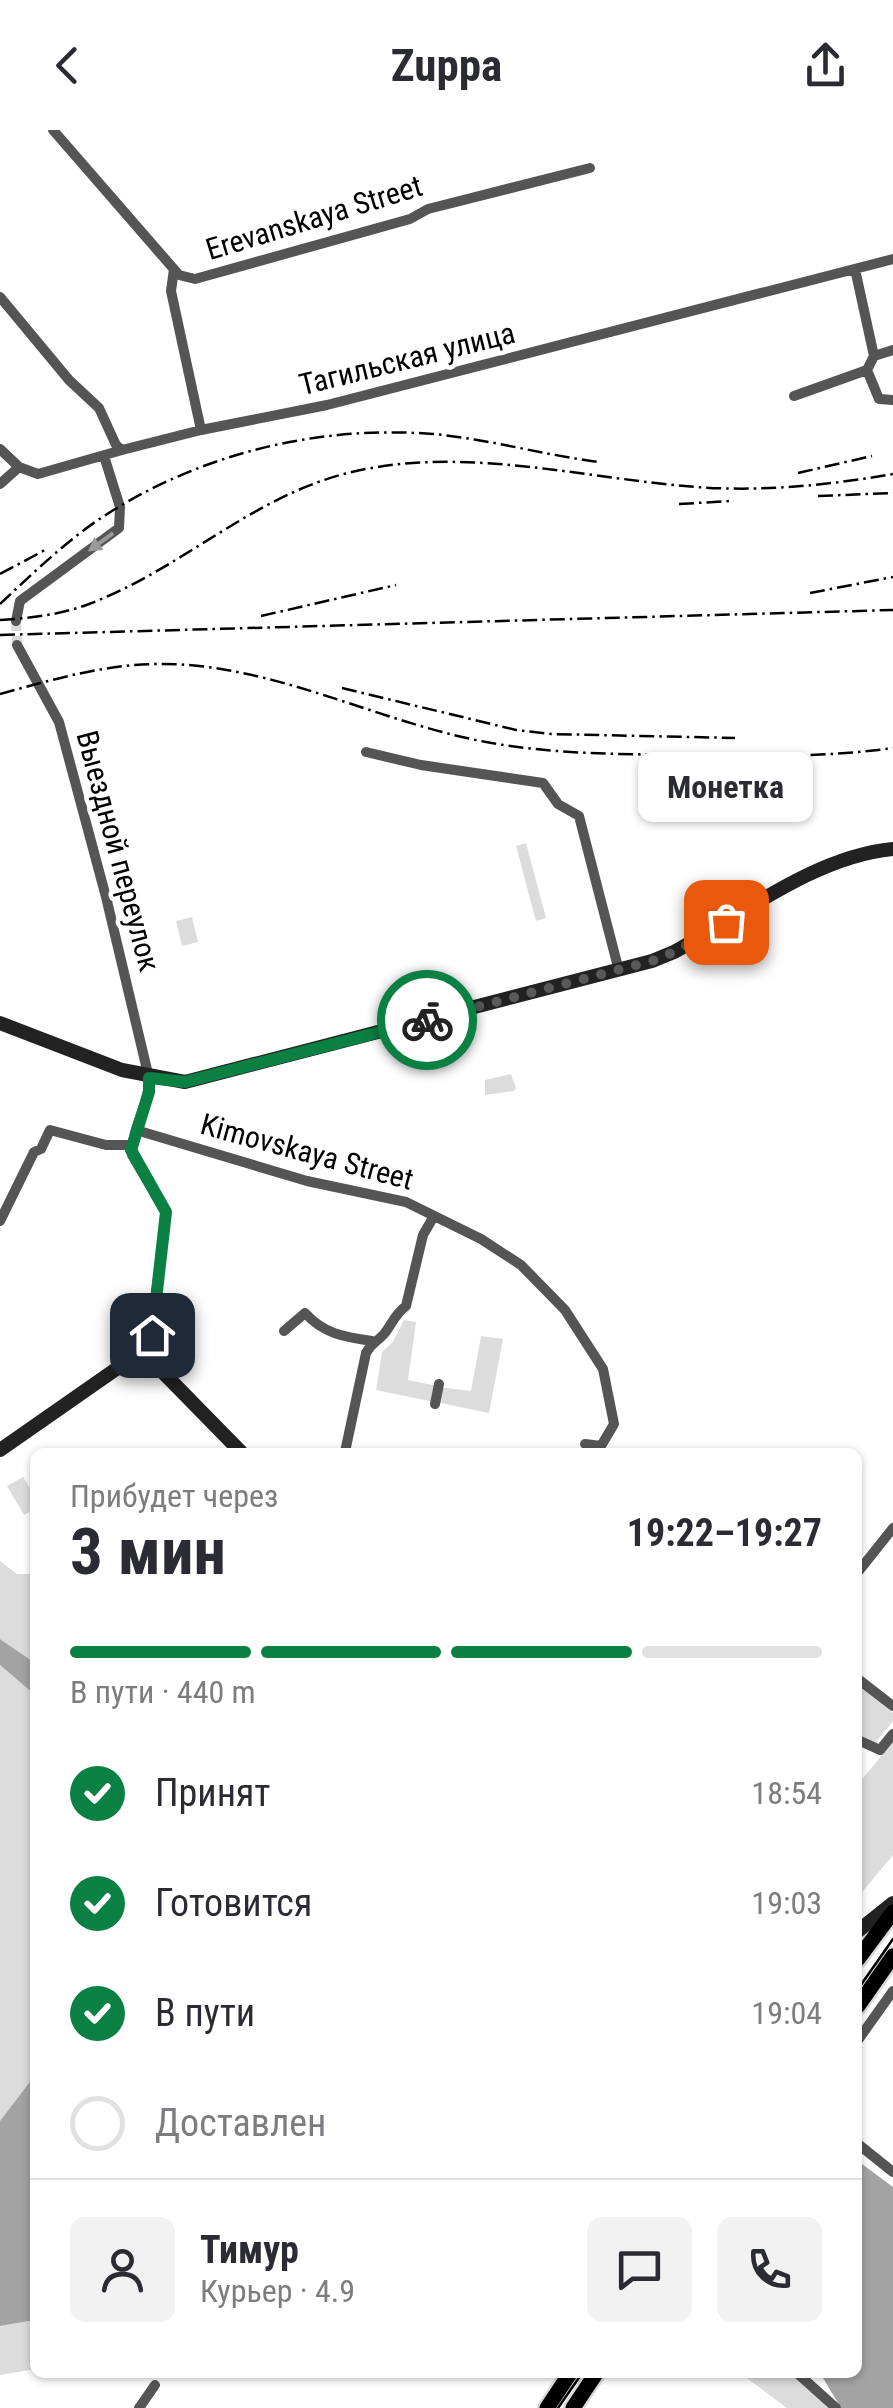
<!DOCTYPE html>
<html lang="ru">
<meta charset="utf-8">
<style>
:root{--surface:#fff;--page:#f2f2f3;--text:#2b2b33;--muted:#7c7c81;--line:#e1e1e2;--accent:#0b8043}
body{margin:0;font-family:"Roboto Condensed",sans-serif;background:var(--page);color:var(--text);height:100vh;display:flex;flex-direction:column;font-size:38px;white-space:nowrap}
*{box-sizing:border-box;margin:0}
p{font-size:32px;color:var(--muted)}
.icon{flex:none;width:55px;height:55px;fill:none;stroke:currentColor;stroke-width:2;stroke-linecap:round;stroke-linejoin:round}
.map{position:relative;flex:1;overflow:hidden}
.details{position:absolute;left:30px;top:1318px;width:832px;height:930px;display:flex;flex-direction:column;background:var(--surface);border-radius:15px;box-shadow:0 2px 8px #0004}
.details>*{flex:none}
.pin{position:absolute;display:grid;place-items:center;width:85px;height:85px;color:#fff;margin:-42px;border-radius:20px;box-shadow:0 5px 15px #0006}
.courier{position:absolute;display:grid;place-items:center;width:100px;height:100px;margin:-50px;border:8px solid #0b8043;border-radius:50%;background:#fff;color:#222;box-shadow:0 2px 12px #0007}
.bubble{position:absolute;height:70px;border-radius:15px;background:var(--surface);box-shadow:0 2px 8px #0004;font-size:32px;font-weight:700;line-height:70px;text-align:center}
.summary em{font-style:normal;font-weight:700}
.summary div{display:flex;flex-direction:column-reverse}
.summary{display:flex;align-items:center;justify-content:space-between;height:170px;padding:0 40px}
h1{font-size:65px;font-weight:700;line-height:75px}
.bar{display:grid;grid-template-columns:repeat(4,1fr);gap:15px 10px;align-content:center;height:120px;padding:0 40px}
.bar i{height:12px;border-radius:8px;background:var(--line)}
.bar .current{background:var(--accent)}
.bar p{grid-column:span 4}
.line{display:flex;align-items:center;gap:25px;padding:0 40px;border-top:2px solid var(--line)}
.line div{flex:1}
.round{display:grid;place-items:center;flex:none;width:105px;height:105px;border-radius:15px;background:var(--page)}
ol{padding:0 40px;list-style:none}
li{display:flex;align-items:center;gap:30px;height:110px}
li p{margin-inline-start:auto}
li .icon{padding:10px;border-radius:50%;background:var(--accent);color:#fff;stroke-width:4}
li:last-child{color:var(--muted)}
li i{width:55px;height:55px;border:5px solid var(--line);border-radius:50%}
header{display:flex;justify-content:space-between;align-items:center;height:130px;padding:0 40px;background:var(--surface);font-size:45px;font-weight:700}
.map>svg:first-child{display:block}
.green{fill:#dcdcdc}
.water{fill:#a3a3a3}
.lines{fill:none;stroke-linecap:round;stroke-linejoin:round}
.street-tunnel{stroke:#d9d9d9;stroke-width:10;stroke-dasharray:10 5;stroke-linecap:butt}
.primary-casing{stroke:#dbdbdb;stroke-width:20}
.street{stroke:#555;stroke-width:10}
.secondary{stroke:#222;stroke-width:14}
.primary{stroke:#000;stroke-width:15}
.tram{stroke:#000;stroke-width:2.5}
.rail{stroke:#000;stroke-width:2.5;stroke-dasharray:15 5 2.5 5;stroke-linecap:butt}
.oneway{fill:#999}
.done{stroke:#595959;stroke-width:10;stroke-dasharray:0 18}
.route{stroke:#0b8043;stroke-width:12}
.labels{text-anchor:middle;stroke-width:9;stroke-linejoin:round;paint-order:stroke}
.street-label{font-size:30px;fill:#000;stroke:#fff}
</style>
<header><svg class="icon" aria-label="back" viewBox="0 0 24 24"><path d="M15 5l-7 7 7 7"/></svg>Zuppa<svg class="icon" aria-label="share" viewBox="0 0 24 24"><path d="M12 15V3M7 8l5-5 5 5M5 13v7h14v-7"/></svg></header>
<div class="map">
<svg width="893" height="2278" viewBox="0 0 893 2278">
<rect width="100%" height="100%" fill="#fff"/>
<path class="green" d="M526,713l20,75 -10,3 -20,-75z
M192,787l6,25 -16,4 -6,-25z
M511,944l5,14 -2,3 -29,4v-15z
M404,1190l12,2 -8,58 29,6 -3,16 -58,-12 6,-38 11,-10z
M481,1206l22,3 -14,74 -53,-11 3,-15 32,4z
M23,1347l12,19v13l-11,6 -17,-29z
M0,1431l17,13h18v89l-35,-24z
M0,1535l35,30v380l-35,46z
M858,1555l35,28v8l-20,25 -15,-12z
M893,1612v113l-35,42v-113z
M35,2190v49l-35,6v-49z
M740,2243h54l34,35h-41z"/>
<path class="water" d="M0,1509l35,24v32l-35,-30z
M35,1945v245l-35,6v-205z
M858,2031l35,26v221h-52l-21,-35 38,-1z"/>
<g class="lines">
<path class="street-tunnel" d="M16,491l1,24"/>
<defs>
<path id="primary" d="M858,1829l35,-47
M858,1876l35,-50
M547,2278l24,-36
M573,2278l24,-36"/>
</defs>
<use href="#primary" class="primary-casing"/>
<path class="street" d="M53,0l126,145 16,4 215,-60 18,-10 162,-41
M174,139l-3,22 30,139
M855,139l19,87
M0,167l69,83 30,28 17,37 6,5 79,-20 126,-25 566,-146
M867,240l12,29 14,1
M794,266l73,-26 7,-14 19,-6
M0,319l19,18 19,7 84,-24
M0,354l19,-17
M16,491l4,-20 99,-73 1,-21 -16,-51
M17,515l42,77 47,175 43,181c1,26 -18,50 -17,77l34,57 -15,123 -2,10 -7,6
M366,622l55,13 122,18 15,21 21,12 40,155
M136,1000l171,51 99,21 75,37 40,26 44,45 38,59 11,55 -13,22 -16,-2
M0,1091l34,-69 7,-3 9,-19 56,15h26
M284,1201l21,-18c19,21 39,24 67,28
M435,1274l4,-20
M345,1322l21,-99c6,-11 10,-10 18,-19 8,-10 11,-20 22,-28l17,-71 11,-19
M858,1442l35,-44
M858,1549l35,27
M858,1610l22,10 13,-16
M858,1910l35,-49
M858,2014l35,28
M796,2242l40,36
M139,2278l16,-23"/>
<path class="secondary" d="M0,893l122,47 63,12 467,-121 22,-9c67,-37 142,-96 219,-103
M0,1320l142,-99 99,101
M858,1801l35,-28"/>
<use href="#primary" class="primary"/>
<path class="tram" d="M858,1859l35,-50
M558,2278l25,-36"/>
<path class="rail" d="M798,343l74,-17
M818,366l75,-3
M679,374l52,-3
M0,444l45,-24
M810,463l83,-16
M0,474c31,-29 63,-60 98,-84 99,-66 218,-95 335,-86 56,5 110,21 166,28
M261,486l135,-31
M0,490c30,-2 60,-5 89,-16 98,-37 171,-116 277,-135 109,-21 222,10 331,18 65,5 132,-2 196,-13
M0,505l893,-25
M342,558l174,42 35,4 184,4
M0,564c51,-14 102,-29 155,-30 110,-2 210,52 316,75 69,15 140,15 211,16 70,1 141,3 211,-7"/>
</g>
<defs><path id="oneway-solid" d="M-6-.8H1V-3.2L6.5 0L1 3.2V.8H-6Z" transform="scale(2.5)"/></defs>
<use class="oneway" href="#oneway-solid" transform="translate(101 412) rotate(144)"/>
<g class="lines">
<path class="done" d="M427,890l225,-59 22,-9 52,-30"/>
<path class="route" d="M152,1205l14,-123 -35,-62 18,-58v-14l36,4 242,-62"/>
</g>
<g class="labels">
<g class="street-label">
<text transform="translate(314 88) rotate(-17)" y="10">Erevanskaya Street</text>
<text transform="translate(407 229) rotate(-14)" y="10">Тагильская улица</text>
<text transform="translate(118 721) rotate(75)" y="10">Выездной переулок</text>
<text transform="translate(307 1022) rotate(15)" y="10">Kimovskaya Street</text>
</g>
</g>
</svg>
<div class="pin" style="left:726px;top:792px;background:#ea580c"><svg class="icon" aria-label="bag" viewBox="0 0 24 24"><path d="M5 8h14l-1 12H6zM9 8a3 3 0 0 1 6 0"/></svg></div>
<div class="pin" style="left:152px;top:1205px;background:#1f2937"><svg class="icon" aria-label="home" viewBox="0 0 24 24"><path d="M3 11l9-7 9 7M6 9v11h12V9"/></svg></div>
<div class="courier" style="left:427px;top:890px"><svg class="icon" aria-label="bike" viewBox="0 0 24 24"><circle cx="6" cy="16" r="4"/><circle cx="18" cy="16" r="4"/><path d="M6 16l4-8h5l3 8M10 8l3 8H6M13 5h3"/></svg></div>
<div class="bubble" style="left:638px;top:622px;width:175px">Монетка</div>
<section class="details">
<div class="summary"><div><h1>3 мин</h1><p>Прибудет через</p></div><em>19:22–19:27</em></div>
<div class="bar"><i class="current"></i><i class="current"></i><i class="current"></i><i></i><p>В пути · 440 m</p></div>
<ol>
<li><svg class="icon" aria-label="check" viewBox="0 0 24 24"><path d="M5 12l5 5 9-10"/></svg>Принят<p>18:54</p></li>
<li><svg class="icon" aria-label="check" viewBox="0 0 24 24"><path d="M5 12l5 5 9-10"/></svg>Готовится<p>19:03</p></li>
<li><svg class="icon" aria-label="check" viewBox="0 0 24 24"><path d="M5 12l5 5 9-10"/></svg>В пути<p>19:04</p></li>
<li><i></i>Доставлен</li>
</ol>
<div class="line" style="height:180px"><a class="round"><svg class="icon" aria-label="person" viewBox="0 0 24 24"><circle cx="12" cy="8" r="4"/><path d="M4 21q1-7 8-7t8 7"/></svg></a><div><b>Тимур</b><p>Курьер · 4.9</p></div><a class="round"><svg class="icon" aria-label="chat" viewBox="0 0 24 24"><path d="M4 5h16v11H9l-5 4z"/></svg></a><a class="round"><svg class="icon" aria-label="phone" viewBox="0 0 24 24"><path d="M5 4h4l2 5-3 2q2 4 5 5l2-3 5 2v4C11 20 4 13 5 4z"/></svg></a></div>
</section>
</div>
